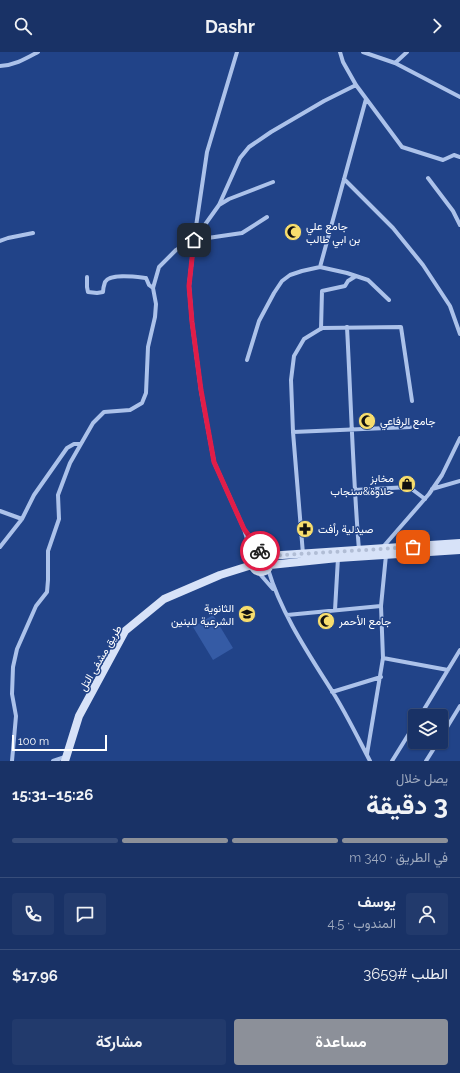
<!DOCTYPE html>
<html lang="ar">
<meta charset="utf-8">
<style>
:root{--surface:#193266;--page:#223a6c;--text:#f1f3f6;--muted:#9faabf;--line:#374d7a;--accent:#8c9099}
body{margin:0;font-family:Raleway,Vazirmatn,sans-serif;background:var(--page);color:var(--text);direction:rtl;height:100vh;display:flex;flex-direction:column;font-size:15px;white-space:nowrap}
*{box-sizing:border-box;margin:0}
p{font-size:13px;color:var(--muted)}
.icon{flex:none;width:22px;height:22px;fill:none;stroke:currentColor;stroke-width:2;stroke-linecap:round;stroke-linejoin:round}
.map{position:relative;height:709px;overflow:hidden;direction:ltr}
.details{display:flex;flex-direction:column;background:var(--surface);flex:1}
.details>*{flex:none}
.buttons{position:absolute;left:408px;top:657px;display:grid;gap:8px}
.buttons a{display:grid;place-items:center;width:40px;height:40px;border-radius:4px;background:var(--surface);box-shadow:0 1px 3px #0004,0 0 0 1px var(--line);font-size:20px}
.scale{position:absolute;left:12px;bottom:10px;width:95px;box-sizing:border-box;padding-left:4px;border:2px solid #fff;border-top:0;font-size:11px;line-height:14px;white-space:nowrap;color:#fff;-webkit-text-stroke:3px #214388;paint-order:stroke}
.pin{position:absolute;display:grid;place-items:center;width:34px;height:34px;color:#fff;margin:-17px;border-radius:8px;box-shadow:0 2px 6px #0006}
.courier{position:absolute;display:grid;place-items:center;width:40px;height:40px;margin:-20px;border:3px solid #e11d48;border-radius:50%;background:#fff;color:#222;box-shadow:0 1px 5px #0007}
.overview em{font-style:normal;font-weight:700}
.overview div{display:flex;flex-direction:column-reverse}
.overview{display:flex;align-items:center;justify-content:space-between;height:68px;padding:0 12px}
h1{font-size:26px;font-weight:700;line-height:30px}
.bar{display:grid;grid-template-columns:repeat(4,1fr);gap:6px 4px;align-content:center;height:48px;padding:0 12px}
.bar i{height:5px;border-radius:3px;background:var(--line)}
.bar .on{background:var(--accent)}
.bar p{grid-column:span 4}
.line{display:flex;align-items:center;gap:10px;padding:0 12px;border-top:1px solid var(--line)}
.line div{flex:1}
.round{display:grid;place-items:center;flex:none;width:42px;height:42px;border-radius:4px;background:var(--page)}
.action{display:flex;gap:8px;margin-top:auto;padding:8px 12px}
.action a{flex:1;height:46px;border-radius:4px;background:var(--accent);color:#fff;font-size:16px;font-weight:700;line-height:46px;text-align:center}
.action a+a{background:var(--page);color:var(--text)}
header{display:flex;justify-content:space-between;align-items:center;height:52px;padding:0 12px;background:var(--surface);font-size:18px;font-weight:700}
.map>svg:first-child{display:block}
.green{fill:#355ba5}
.lines{fill:none;stroke-linecap:round;stroke-linejoin:round}
.street{stroke:#acc2ea;stroke-width:4}
.secondary{stroke:#d7e2f8;stroke-width:8}
.done{stroke:#b1bdd5;stroke-width:4;stroke-dasharray:0 7.2}
.route{stroke:#e11d48;stroke-width:5}
.labels{text-anchor:middle;stroke-width:3;stroke-linejoin:round;paint-order:stroke}
.poi-label{font-size:11px;fill:#fff;stroke:#214388;text-anchor:start}
.street-label{font-size:11px;fill:#fff;stroke:#214388}
</style>
<header><svg class="icon" aria-label="forward" viewBox="0 0 24 24"><path d="M9 5l7 7-7 7"/></svg>Dashr<svg class="icon" aria-label="search" viewBox="0 0 24 24"><circle cx="10" cy="10" r="6"/><path d="M15 15l6 6"/></svg></header>
<div class="map">
<svg width="460" height="709" viewBox="0 0 460 709">
<rect width="100%" height="100%" fill="#214388"/>
<path class="green" d="M213,563l20,33 -20,12 -20,-33z"/>
<g class="lines">
<path class="street" d="M340,0l3,10 13,23 46,62 41,13 11,-5 6,2
M363,0l32,11 65,34
M395,11l12,-11
M0,14c15,-1 25,-7 38,-14
M428,126l25,33 7,14
M344,127l49,49 30,37 27,41 10,28
M219,153l10,-6 44,-17
M194,188l48,-7 25,-16
M0,189l8,-3 25,-5
M320,215l46,-168
M87,225v10l1,5 9,1 6,-1c0,-3 1,-7 2,-10 5,-9 32,-5 41,-4l3,7 4,3
M347,275c4,75 6,149 12,223
M321,277l1,-38 23,-5 3,-5 8,-5
M247,308l12,-39 15,-28 8,-12 8,-6 12,-4 18,-4 27,6 21,7 21,20
M293,380l117,-5
M432,437l28,-8
M354,438l55,-3 16,12
M0,459l22,8
M247,481l16,22
M0,495l22,-28 12,-24 33,-47 7,-4h7
M383,495l46,-53 13,-19 18,-37
M303,502l-10,-122 -2,-52 3,-24 10,-17 18,-11 79,-1 11,74
M253,507l-9,-30 -30,-67 -13,-71 -9,-69 -3,-36 5,-46 25,-35 21,-47 9,-11 22,-15 53,-31 32,-16
M268,517c13,44 40,84 64,122 14,22 26,47 38,70
M259,521l14,16
M335,558l3,-52
M287,563l94,-9
M383,606l65,12
M332,640l49,-15
M420,664l40,-66
M441,685l19,-31
M367,702l16,-96 -2,-52 5,-51
M12,709l4,-45 -4,-22 1,-27 4,-18 19,-43 11,-14 1,-12v-29l11,-32 -1,-24 12,-32 23,-40 11,-11 26,-2 12,-7 4,-10 2,-46 7,-30 1,-13 -3,-16 6,-21 17,-17 18,-10 13,-88 30,-100
M53,709l12,-4
M392,709l23,-37
M426,709l12,-19"/>
<path class="secondary" d="M252 511a9 9 0 1 1 18 0a9 9 0 1 1-18 0Z
M267,504l193,-13
M270,513l68,-7 122,-8
M65,709l14,-45 46,-85 39,-32 56,-24 32,-10"/>
</g>
<g class="lines">
<path class="done" d="M260,499l7,5 146,-9"/>
<path class="route" d="M194,188l-5,46 3,36 9,68 13,72 30,67 16,22"/>
</g>
<defs>
<symbol id="mosque-disc" viewBox="-11 -11 22 22"><circle r="9.5" fill="#f7dd6d" stroke="#214388"/><path d="M3.5-4.9A6 6 0 1 0 3.5 4.9A5 5 0 1 1 3.5-4.9Z" fill="#111"/></symbol>
<symbol id="shop-disc" viewBox="-11 -11 22 22"><circle r="9.5" fill="#f7dd6d" stroke="#214388"/><path d="M-5-2.5h2.3a2.7 3.5 0 0 1 5.4 0H5L5.5 6h-11ZM-1.5-2.5h3a1.5 2.3 0 0 0-3 0Z" fill="#111"/></symbol>
<symbol id="pharmacy-disc" viewBox="-11 -11 22 22"><circle r="9.5" fill="#f7dd6d" stroke="#214388"/><path d="M-2-6h4v4h4v4h-4v4h-4v-4h-4v-4h4Z" fill="#111"/></symbol>
<symbol id="school-disc" viewBox="-11 -11 22 22"><circle r="9.5" fill="#f7dd6d" stroke="#214388"/><path d="M0-5L7-2L0 1L-7-2ZM-4 1L0 2.5L4 1V4Q0 6-4 4Z" fill="#111"/></symbol>
</defs>
<g fill-rule="evenodd">
<use href="#mosque-disc" x="283" y="170" width="20" height="20"/>
<use href="#mosque-disc" x="357" y="359" width="20" height="20"/>
<use href="#shop-disc" x="397" y="422" width="20" height="20"/>
<use href="#pharmacy-disc" x="295" y="467" width="20" height="20"/>
<use href="#school-disc" x="237" y="552" width="20" height="20"/>
<use href="#mosque-disc" x="316" y="559" width="20" height="20"/>
</g>
<g class="labels">
<g class="poi-label">
<text x="306" y="178">جامع علي<tspan x="306" dy="13">بن ابي طالب</tspan></text>
<text x="380" y="373">جامع الرفاعي</text>
<text x="394" y="430" text-anchor="end">مخابز<tspan x="394" dy="13">حلاوة&amp;سنجاب</tspan></text>
<text x="318" y="481">صيدلية رأفت</text>
<text x="234" y="560" text-anchor="end">الثانوية<tspan x="234" dy="13">الشرعية للبنين</tspan></text>
<text x="339" y="573">جامع الأحمر</text>
</g>
<g class="street-label">
<text transform="translate(100 606) rotate(-60)" y="4">طريق مشفى التل</text>
</g>
</g>
</svg>
<div class="buttons">
<a><svg class="icon" aria-label="layers" viewBox="0 0 24 24"><path d="M12 4l9 5-9 5-9-5zM3 14l9 5 9-5"/></svg></a>
</div>
<div class="scale">100 m</div>
<div class="pin" style="left:413px;top:495px;background:#ea580c"><svg class="icon" aria-label="bag" viewBox="0 0 24 24"><path d="M5 8h14l-1 12H6zM9 8a3 3 0 0 1 6 0"/></svg></div>
<div class="pin" style="left:194px;top:188px;background:#1f2937"><svg class="icon" aria-label="home" viewBox="0 0 24 24"><path d="M3 11l9-7 9 7M6 9v11h12V9"/></svg></div>
<div class="courier" style="left:260px;top:499px"><svg class="icon" aria-label="bike" viewBox="0 0 24 24"><circle cx="6" cy="16" r="4"/><circle cx="18" cy="16" r="4"/><path d="M6 16l4-8h5l3 8M10 8l3 8H6M13 5h3"/></svg></div>
</div>
<section class="details">
<div class="overview"><div><h1>3 دقيقة</h1><p>يصل خلال</p></div><em>15:26–15:31</em></div>
<div class="bar"><i class="on"></i><i class="on"></i><i class="on"></i><i></i><p>في الطريق · 340 m</p></div>
<div class="line" style="height:72px"><a class="round"><svg class="icon" aria-label="person" viewBox="0 0 24 24"><circle cx="12" cy="8" r="4"/><path d="M4 21q1-7 8-7t8 7"/></svg></a><div><b>يوسف</b><p>المندوب · 4.5</p></div><a class="round"><svg class="icon" aria-label="chat" viewBox="0 0 24 24"><path d="M4 5h16v11H9l-5 4z"/></svg></a><a class="round"><svg class="icon" aria-label="phone" viewBox="0 0 24 24"><path d="M5 4h4l2 5-3 2q2 4 5 5l2-3 5 2v4C11 20 4 13 5 4z"/></svg></a></div>
<div class="line" style="height:52px"><div>الطلب #3659</div><b>$17.96</b></div>
<div class="action"><a>مساعدة</a><a>مشاركة</a></div>
</section>
